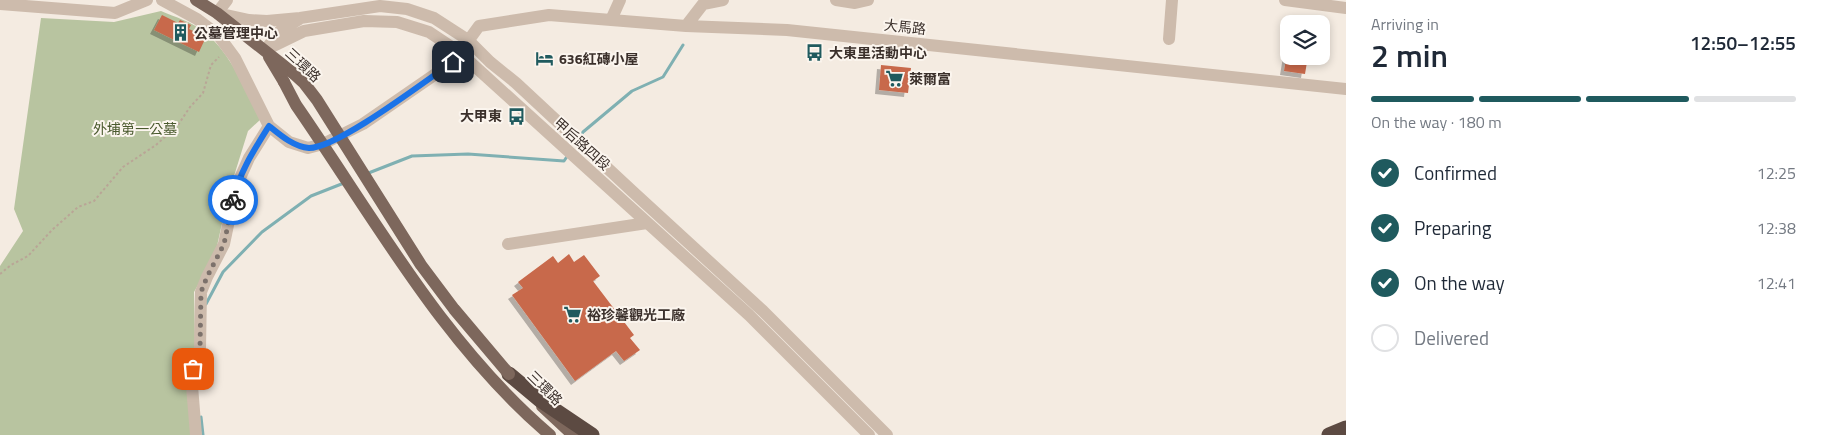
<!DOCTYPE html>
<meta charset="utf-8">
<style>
:root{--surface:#fff;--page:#f6f6f7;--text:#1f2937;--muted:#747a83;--line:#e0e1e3;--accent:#1f5a5e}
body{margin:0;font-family:"Titillium Web","Noto Sans TC",sans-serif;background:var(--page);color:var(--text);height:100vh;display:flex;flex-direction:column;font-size:19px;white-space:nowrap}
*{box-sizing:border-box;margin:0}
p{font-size:16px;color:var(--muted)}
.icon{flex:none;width:28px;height:28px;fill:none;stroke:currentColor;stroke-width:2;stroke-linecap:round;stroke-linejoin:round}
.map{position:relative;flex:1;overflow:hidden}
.side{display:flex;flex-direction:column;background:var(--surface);width:475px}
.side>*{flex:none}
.tools{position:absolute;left:1280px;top:15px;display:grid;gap:10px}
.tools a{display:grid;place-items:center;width:50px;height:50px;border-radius:10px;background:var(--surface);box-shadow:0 2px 8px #0003;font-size:25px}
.pin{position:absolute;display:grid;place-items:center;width:42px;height:42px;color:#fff;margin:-21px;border-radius:10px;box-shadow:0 2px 8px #0006}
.courier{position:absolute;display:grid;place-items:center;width:50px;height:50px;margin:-25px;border:4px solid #1a73e8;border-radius:50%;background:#fff;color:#222;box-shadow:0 1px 6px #0007}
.overview em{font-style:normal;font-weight:600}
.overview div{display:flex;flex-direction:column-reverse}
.overview{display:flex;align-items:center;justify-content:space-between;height:85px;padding:0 25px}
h1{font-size:32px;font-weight:600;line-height:38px}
.bar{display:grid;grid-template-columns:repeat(4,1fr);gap:8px 5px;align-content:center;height:60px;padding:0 25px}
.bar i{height:6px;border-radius:4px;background:var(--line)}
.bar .active{background:var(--accent)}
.bar p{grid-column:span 4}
ol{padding:0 25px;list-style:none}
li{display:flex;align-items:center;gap:15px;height:55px}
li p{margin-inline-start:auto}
li .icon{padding:5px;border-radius:50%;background:var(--accent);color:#fff;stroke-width:4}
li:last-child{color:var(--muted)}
li i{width:28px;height:28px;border:2px solid var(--line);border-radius:50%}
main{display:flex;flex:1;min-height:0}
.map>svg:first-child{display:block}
.green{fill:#b8c4a0}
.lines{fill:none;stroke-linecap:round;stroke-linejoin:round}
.stream{stroke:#7fb0b2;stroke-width:3}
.building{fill:#c8694b;filter:url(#shadow)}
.path{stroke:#b9a596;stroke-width:2;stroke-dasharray:2.5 2.5;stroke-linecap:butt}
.minor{stroke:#cdbbac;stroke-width:12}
.major{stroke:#7d675c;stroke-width:12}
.highway{stroke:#5c4a42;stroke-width:15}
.major-bridge{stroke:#7d675c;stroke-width:12}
.done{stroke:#7c716b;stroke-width:5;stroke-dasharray:0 9}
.route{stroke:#1a73e8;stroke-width:6}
.labels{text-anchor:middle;stroke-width:4;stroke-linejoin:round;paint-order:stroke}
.street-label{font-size:14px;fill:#3b302b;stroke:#fbf5ee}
.poi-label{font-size:14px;font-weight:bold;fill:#3b302b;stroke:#fbf5ee;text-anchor:start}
.park-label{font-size:14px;fill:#4a5a2e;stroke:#fbf5ee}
</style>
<main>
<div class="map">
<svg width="1346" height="435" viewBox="0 0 1346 435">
<defs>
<filter id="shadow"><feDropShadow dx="-4" dy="4" stdDeviation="0" flood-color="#0004"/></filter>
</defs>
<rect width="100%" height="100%" fill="#f4ebe1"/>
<path class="green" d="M161,11c14,6 31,11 42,20 26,19 44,61 58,88l-13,12 -19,61 -14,63 -21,37 1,51 -4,92h-191v-169l23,-35 -9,-22 27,-191 73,4z"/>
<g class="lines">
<path class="stream" d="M580,137l3,-5 49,-41 31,-14 20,-32
M366,174l46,-18 56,-2 96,7 4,-6
M206,304l17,-32 39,-40 49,-36 33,-13
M201,417l2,18"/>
</g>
<path class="building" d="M162,15l16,8 2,-3 11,5 -2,4 17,8 -7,15 -45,-22z
M1292,15l22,3 -1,6h-22z
M1288,47l1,9h19l-3,18 -21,-3z
M881,65l30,3 -3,25 -29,-3z
M569,254l5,8 10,-7 16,21 -7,5 41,54 -4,3 10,12 -16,11 -8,-10 -41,30 -63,-86 11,-7 -5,-6 35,-26 5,7z"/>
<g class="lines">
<path class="path" d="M0,274l11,-9 17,-9 24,-26 26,-23 16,-6 29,-34 33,-22 22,-20 12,-18 13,-14 8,-28 8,-8"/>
<path class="minor" d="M162,0l35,19 21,16 17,23 34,68 20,16 19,6 15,-4 40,-20 90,-62 26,-36 70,-11 137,11 101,4 559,59
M227,0l-10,13 32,7 18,1 33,-3 80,-12 27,3 27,9 34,22 22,22 26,21 116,108 131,120 124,124
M836,0l19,3 13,-3
M1285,0l61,8
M0,4l115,9 32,-13
M611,20l9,-20
M686,26l17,-22 20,-4
M1169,39l3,-39
M267,48l13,-17 18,-11
M265,50l39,-19 60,-10 33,1 32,10 30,20 290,263 120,120
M508,244l139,-21
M196,435l-4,-49 1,-17 7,-21 1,-56 6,-15 17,-33 12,-57 13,-29 20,-32"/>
<path class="major" d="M196,0l21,13 76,60
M269,57l15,25
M542,406l31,29"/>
<path class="highway" d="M509,374l31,26 52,35
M1329,435l17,-7"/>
<path class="major-bridge" d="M293,73l11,10 13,17 104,165 33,44 55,65
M284,82l12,23c79,114 147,239 254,330"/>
</g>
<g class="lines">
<path class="done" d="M193,369l7,-21 1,-56 6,-15 17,-33 9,-44"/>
<path class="route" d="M233,200c6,-27 21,-50 36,-74 11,9 25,21 40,22 29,0 116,-67 144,-86"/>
</g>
<defs>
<symbol id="building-bare" viewBox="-9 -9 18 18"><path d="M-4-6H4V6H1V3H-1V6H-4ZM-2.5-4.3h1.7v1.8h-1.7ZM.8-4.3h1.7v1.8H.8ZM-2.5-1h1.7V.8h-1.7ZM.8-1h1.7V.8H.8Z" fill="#1f5a5e" stroke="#fbf5ee" stroke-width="2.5" paint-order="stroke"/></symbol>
<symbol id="bus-bare" viewBox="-9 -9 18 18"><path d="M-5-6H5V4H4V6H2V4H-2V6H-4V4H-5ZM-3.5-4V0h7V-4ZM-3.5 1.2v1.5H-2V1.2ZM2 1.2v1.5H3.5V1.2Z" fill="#1f5a5e" stroke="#fbf5ee" stroke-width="2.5" paint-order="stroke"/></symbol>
<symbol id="hotel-bare" viewBox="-9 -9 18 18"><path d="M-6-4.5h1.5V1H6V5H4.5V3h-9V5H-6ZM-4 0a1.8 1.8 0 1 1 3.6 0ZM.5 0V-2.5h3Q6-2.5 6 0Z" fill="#1f5a5e" stroke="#fbf5ee" stroke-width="2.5" paint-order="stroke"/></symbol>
<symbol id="supermarket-bare" viewBox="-9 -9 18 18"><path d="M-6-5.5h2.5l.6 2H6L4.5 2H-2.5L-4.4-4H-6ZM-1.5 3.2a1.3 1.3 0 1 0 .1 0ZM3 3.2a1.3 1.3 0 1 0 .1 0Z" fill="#1f5a5e" stroke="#fbf5ee" stroke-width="2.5" paint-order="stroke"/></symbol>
</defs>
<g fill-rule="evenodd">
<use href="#building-bare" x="168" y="20" width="25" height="25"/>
<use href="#bus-bare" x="802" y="40" width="25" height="25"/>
<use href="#hotel-bare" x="532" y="46" width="25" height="25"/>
<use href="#supermarket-bare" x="882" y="66" width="25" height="25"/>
<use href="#bus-bare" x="504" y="104" width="25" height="25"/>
<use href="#supermarket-bare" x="560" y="302" width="25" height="25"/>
</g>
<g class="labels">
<g class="street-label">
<text transform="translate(905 27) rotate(6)" y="5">大馬路</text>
<text transform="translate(303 65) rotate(43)" y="5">三環路</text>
<text transform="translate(582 144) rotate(42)" y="5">甲后路四段</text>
<text transform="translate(545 388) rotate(45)" y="5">三環路</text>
</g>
<g class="poi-label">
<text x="194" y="38">公墓管理中心</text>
<text x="829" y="58">大東里活動中心</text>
<text x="559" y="64">636紅磚小屋</text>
<text x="909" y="84">萊爾富</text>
<text x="502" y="121" text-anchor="end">大甲東</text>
<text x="587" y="320">裕珍馨觀光工廠</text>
</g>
<g class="park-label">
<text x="135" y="134">外埔第一公墓</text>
</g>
</g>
</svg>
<div class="tools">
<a><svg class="icon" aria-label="layers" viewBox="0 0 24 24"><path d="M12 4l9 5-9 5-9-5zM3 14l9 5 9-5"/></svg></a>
</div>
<div class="pin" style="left:193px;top:369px;background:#ea580c"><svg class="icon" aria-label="bag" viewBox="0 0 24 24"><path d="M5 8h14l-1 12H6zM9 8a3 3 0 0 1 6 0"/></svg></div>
<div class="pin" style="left:453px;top:62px;background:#1f2937"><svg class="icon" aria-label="home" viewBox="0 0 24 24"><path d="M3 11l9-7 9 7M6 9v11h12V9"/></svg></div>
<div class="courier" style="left:233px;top:200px"><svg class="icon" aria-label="bike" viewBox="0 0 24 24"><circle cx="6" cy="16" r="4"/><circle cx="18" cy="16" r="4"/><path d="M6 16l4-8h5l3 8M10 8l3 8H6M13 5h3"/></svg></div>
</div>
<section class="side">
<div class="overview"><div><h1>2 min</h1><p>Arriving in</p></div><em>12:50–12:55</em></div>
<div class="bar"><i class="active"></i><i class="active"></i><i class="active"></i><i></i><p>On the way · 180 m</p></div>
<ol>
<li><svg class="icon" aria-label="check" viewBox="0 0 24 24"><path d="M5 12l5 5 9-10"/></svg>Confirmed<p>12:25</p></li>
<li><svg class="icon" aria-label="check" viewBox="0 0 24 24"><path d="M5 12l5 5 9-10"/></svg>Preparing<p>12:38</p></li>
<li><svg class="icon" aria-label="check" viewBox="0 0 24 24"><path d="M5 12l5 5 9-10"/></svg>On the way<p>12:41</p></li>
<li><i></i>Delivered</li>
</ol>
</section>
</main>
